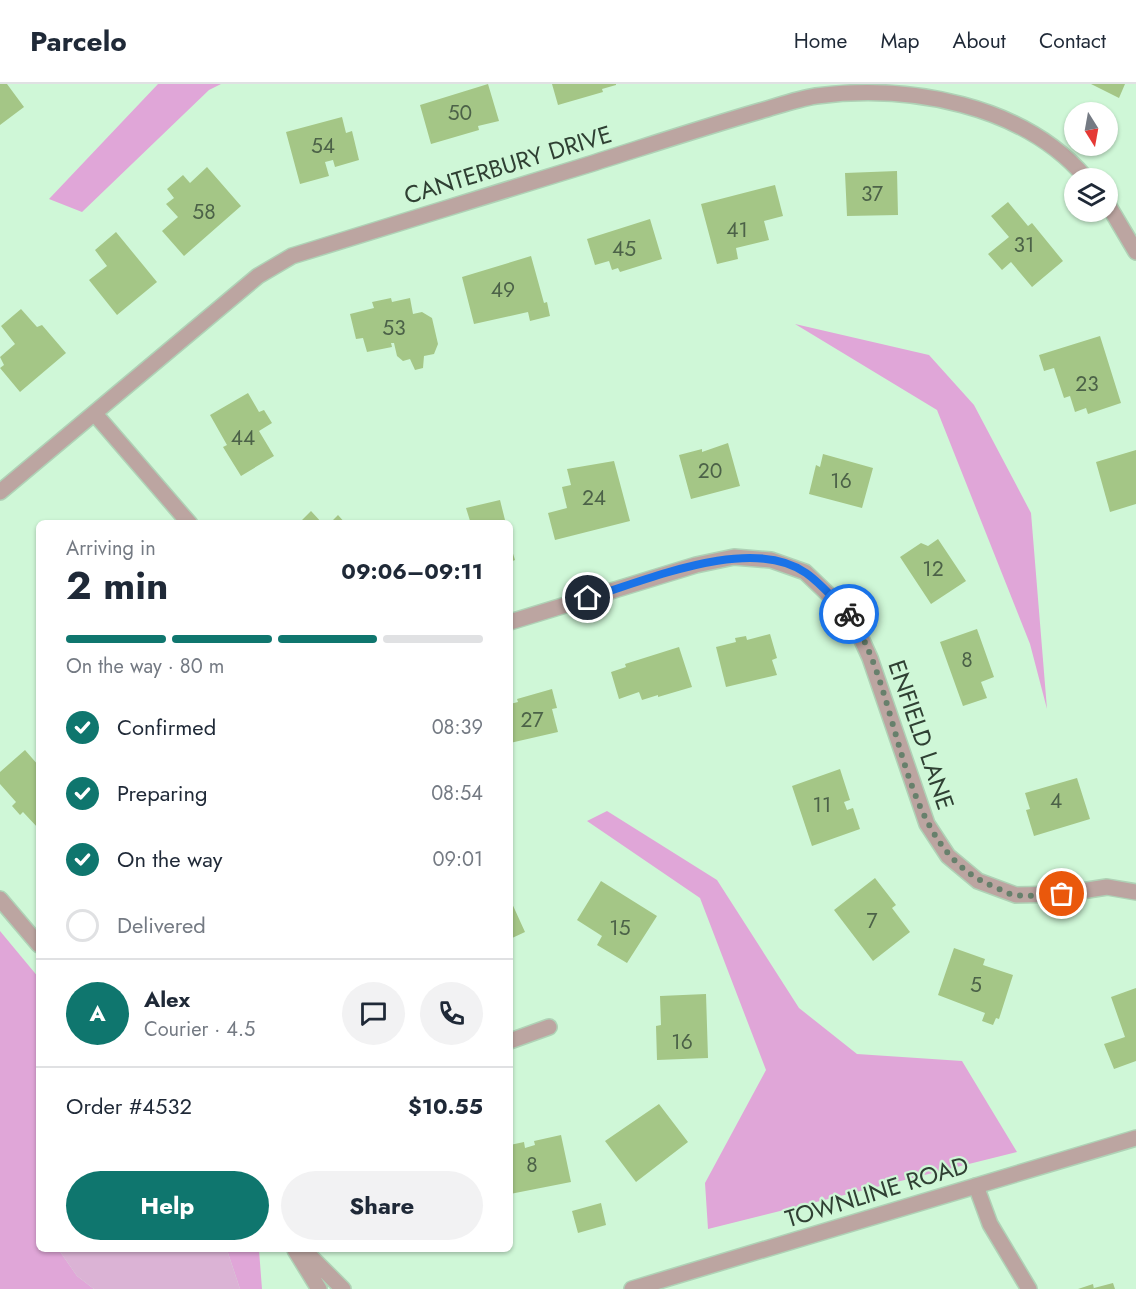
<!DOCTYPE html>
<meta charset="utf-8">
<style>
:root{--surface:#fff;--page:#f2f2f3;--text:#1f2937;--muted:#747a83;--line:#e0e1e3;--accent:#0f766e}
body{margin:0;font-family:Jost,sans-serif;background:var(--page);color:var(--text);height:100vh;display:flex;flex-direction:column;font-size:22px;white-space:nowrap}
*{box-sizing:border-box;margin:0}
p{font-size:20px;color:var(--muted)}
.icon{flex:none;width:33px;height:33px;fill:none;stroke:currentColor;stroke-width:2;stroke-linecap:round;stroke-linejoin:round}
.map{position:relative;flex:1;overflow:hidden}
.details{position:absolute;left:36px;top:436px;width:477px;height:732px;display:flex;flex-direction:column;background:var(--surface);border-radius:9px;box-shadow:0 2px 4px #0004}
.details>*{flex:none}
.needle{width:39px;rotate:169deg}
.fabs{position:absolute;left:1064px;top:18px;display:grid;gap:12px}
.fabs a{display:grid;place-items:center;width:54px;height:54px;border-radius:50%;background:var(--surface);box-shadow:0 2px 4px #0004;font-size:30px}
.pin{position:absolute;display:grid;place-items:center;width:51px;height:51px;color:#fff;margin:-26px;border:3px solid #fff;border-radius:50%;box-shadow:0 2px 6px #0007}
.courier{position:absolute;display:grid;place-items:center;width:60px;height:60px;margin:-30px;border:4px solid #1a73e8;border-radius:50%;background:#fff;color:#222;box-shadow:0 2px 8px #0007}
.summary em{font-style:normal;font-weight:700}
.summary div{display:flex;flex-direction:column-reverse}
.summary{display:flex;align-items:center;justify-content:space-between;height:102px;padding:0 30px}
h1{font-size:39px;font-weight:700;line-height:45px}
.bar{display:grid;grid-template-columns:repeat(4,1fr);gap:9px 6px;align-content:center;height:72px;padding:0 30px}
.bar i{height:8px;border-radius:4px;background:var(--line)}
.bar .selected{background:var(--accent)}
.bar p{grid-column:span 4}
.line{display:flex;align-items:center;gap:15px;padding:0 30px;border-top:2px solid var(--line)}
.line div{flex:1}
.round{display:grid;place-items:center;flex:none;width:63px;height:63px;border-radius:32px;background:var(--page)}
ol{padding:0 30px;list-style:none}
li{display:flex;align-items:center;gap:18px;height:66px}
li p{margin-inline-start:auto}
li .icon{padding:6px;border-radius:50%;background:var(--accent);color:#fff;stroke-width:4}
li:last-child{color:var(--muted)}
li i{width:33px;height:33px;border:3px solid var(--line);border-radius:50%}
.cta{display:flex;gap:12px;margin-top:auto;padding:12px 30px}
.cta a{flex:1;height:69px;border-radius:36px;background:var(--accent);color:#fff;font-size:24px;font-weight:700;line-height:69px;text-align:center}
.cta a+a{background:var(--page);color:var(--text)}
header{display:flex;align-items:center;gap:36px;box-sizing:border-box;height:84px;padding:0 30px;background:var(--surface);border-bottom:2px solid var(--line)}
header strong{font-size:28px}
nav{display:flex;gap:33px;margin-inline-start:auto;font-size:21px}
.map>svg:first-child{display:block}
.green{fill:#dbb3d5}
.forest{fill:#e0a6d8}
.building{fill:#a4c686}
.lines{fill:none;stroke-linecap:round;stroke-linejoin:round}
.minor-casing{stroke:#afd2b6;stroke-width:18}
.tertiary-casing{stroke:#afd2b6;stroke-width:18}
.minor{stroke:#bca5a1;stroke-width:15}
.tertiary{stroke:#bca5a1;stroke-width:15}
.done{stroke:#67806c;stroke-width:6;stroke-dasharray:0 10.8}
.route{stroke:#1a73e8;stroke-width:8}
.labels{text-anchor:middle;stroke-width:4.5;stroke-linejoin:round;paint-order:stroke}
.number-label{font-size:21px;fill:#4c6248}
.street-label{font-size:24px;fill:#2f4033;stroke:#cff7d7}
</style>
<header>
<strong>Parcelo</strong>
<nav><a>Home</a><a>Map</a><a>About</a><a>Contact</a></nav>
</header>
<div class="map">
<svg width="1136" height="1205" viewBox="0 0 1136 1205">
<rect width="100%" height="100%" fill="#cff7d7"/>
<path class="green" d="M59,1166h168l13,39h-146l-17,-13z"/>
<path class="forest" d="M158,0h63l-12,6 -127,122 -33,-13z
M795,240l134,31 45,50 57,108 16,196 -17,-65 -93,-234z
M607,727l110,69 82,128 58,46 105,7 55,91 -309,77 -3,-46 61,-113 -66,-172 -113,-77z
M0,847l39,47v272h20l18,26 17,13h-94z
M227,1166h32l3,39h-22z"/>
<path class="building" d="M0,0h7l17,23 -24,18z
M488,0l11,37 -21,5 1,4 -48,14 -11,-39z
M552,0h64v1l-14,4 1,3 -45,13z
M1091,0h34l-6,14z
M342,33l4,16 6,-2 7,29 -24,7 -2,-7 -8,2 4,14 -29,8 -14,-52z
M207,83l34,39 -57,50 -22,-25 16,-14 -12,-13 8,-6 -7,-9 16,-14 7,8z
M897,87l1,44 -51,1 -2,-43z
M775,101l8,31 -19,5 5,19 -33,8 2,11 -21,5 -16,-60z
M1008,118l20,24 4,-3 31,38 -31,26 -21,-25 -9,8 -14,-16 21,-17 -18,-21z
M650,135l12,40 -42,13 -2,-4 -6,2 -3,-9 -14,4 -8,-26z
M116,148l41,50 -40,33 -28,-35 18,-14 -12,-16z
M531,172l13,47 3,-1 3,14 -20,5 -2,-9 -54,12 -12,-47z
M391,214l1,4 18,-4 3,16 9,-2 10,6 6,26 -4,10 -10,2 -1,12 -8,2 -5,-11 -7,2 -6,-5 -3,-13h-3l1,4 -25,5 -4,-14 -7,1 -6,-25 24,-6 -2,-6z
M21,225l16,18 5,-2 24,28 -46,39 -20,-24 4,-3 -4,-8 15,-13 -14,-18z
M1100,252l21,67 -33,11 -2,-6 -11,4 -5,-16 -6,2 -10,-30 -10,3 -5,-16z
M248,309l11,19 5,-2 8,13 -13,8 15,25 -33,20 -18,-29 4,-2 -17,-30z
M728,359l12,43 -49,13 -12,-44 23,-6v3z
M1136,366v54l-26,8 -14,-50z
M823,370l50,14 -11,40 -53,-14 7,-29 4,2z
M614,377l16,60 -75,19 -7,-27 19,-5 -5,-21 9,-2 -4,-16z
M500,416l6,24h-35l-5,-16z
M311,427l12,13h-25z
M338,431l8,9h-17z
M938,455l28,42 -35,23 -31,-47 21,-14 7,3z
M510,460l5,16 -5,2z
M977,545l17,48 -13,5 6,16 -24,8 -23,-64z
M770,550l7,24 -5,2 5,15 -51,12 -10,-40 20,-5 -1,-4 11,-2 1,4z
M679,563l13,40 -34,10v-2l-16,5 -3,-8 -20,7 -8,-27 15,-5 -1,-3z
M552,605l5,19 -5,1 6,23 -48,11v-39l8,-2 -1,-3z
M25,666l14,16v63l-16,-17 -3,3 -8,-9 4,-4 -16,-18v-12z
M840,685l10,31 -6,2 3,8 6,-2 7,21 -48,17 -20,-60z
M1077,694l13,41 -56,17 -8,-26 4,-1 -5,-16z
M875,794l21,27 -4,3 18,24 -37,29 -39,-51z
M601,797l56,35 -30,47 -30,-18 5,-9 -25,-16z
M510,815l15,33 -15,7z
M954,864l31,11 -2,6 30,10 -14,44 -3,-1 -3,7 -11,-4 3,-8 -47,-18z
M1136,904v73l-22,8 -10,-25 21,-7 -14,-40z
M706,910l2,64 -51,2 -1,-34 5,-1 -1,-29z
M659,1020l29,38 -52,40 -31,-41z
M561,1051l10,47 -61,12v-49l14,-3 1,6 10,-3 -1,-4z
M601,1119l5,22 -28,8 -6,-22z
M1113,1199l2,6h-21v-1z
M1093,1200l1,5h-16z"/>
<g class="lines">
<defs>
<path id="minor" d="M1107,119l29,49
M95,330l95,110
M0,408l258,-216 34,-20c98,-31 197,-60 295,-91 57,-18 114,-37 173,-54 18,-5 37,-12 56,-15 93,-12 207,8 270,82
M510,538l186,-57 38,-8 37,3 34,12 46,44 19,42 57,166 21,32 30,25 38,14 46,-1 45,-7 29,5
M510,957l39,-14
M976,1102l14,38 39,65"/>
<path id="tertiary" d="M0,815l39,46
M295,1166l24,39
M304,1166l39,39
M632,1205l504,-151"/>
</defs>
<use href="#minor" class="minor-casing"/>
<use href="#tertiary" class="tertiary-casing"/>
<use href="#minor" class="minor"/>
<use href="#tertiary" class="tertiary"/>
</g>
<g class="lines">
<path class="done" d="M849,530c55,79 46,235 146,273 7,3 14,8 21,8 15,2 32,0 46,-1"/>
<path class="route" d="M588,514c57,-17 163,-64 218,-25 16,11 29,28 43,41"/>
</g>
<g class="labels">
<g class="number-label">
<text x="460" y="36">50</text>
<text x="323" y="69">54</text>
<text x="872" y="117">37</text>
<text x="204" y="135">58</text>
<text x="737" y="153">41</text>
<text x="1024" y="168">31</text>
<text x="624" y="172">45</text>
<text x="503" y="213">49</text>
<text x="394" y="251">53</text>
<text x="1087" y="307">23</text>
<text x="243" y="361">44</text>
<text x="710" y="394">20</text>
<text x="841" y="404">16</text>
<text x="594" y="421">24</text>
<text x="933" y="492">12</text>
<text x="967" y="583">8</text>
<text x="532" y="643">27</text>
<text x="1056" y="724">4</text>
<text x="822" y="728">11</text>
<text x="872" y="844">7</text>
<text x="620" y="851">15</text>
<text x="976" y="908">5</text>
<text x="682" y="965">16</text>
<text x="532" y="1088">8</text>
</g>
<g class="street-label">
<text transform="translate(508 81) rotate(-17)" y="8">CANTERBURY DRIVE</text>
<text transform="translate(921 651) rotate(71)" y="8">ENFIELD LANE</text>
<text transform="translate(877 1108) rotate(-17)" y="8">TOWNLINE ROAD</text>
</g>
</g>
</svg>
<div class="fabs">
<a><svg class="needle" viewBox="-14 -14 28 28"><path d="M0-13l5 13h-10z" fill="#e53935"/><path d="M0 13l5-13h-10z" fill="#747a83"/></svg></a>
<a><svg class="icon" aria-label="layers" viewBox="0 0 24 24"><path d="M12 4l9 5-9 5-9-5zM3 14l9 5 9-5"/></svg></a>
</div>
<div class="pin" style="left:1062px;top:810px;background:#ea580c"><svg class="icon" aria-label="bag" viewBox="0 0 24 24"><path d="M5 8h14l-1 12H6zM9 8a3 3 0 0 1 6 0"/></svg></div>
<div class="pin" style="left:588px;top:514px;background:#1f2937"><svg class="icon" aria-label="home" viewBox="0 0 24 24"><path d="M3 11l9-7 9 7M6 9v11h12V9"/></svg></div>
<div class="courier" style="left:849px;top:530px"><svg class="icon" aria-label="bike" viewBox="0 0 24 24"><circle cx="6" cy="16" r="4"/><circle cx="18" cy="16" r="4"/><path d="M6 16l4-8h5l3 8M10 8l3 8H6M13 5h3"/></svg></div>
<section class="details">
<div class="summary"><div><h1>2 min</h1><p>Arriving in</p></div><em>09:06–09:11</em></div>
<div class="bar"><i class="selected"></i><i class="selected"></i><i class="selected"></i><i></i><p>On the way · 80 m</p></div>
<ol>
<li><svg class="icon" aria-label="check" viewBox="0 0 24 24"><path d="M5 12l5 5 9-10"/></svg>Confirmed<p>08:39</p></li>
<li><svg class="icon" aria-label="check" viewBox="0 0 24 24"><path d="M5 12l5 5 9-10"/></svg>Preparing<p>08:54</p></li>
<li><svg class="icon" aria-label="check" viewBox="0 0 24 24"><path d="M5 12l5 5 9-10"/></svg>On the way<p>09:01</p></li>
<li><i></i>Delivered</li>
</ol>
<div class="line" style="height:108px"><b class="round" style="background:var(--accent);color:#fff">A</b><div><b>Alex</b><p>Courier · 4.5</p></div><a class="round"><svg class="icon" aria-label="chat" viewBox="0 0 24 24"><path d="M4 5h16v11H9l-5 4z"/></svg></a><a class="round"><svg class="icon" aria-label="phone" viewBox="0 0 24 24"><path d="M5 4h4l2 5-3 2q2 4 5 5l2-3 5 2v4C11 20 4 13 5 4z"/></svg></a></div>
<div class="line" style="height:78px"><div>Order #4532</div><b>$10.55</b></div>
<div class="cta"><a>Help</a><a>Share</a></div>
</section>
</div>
